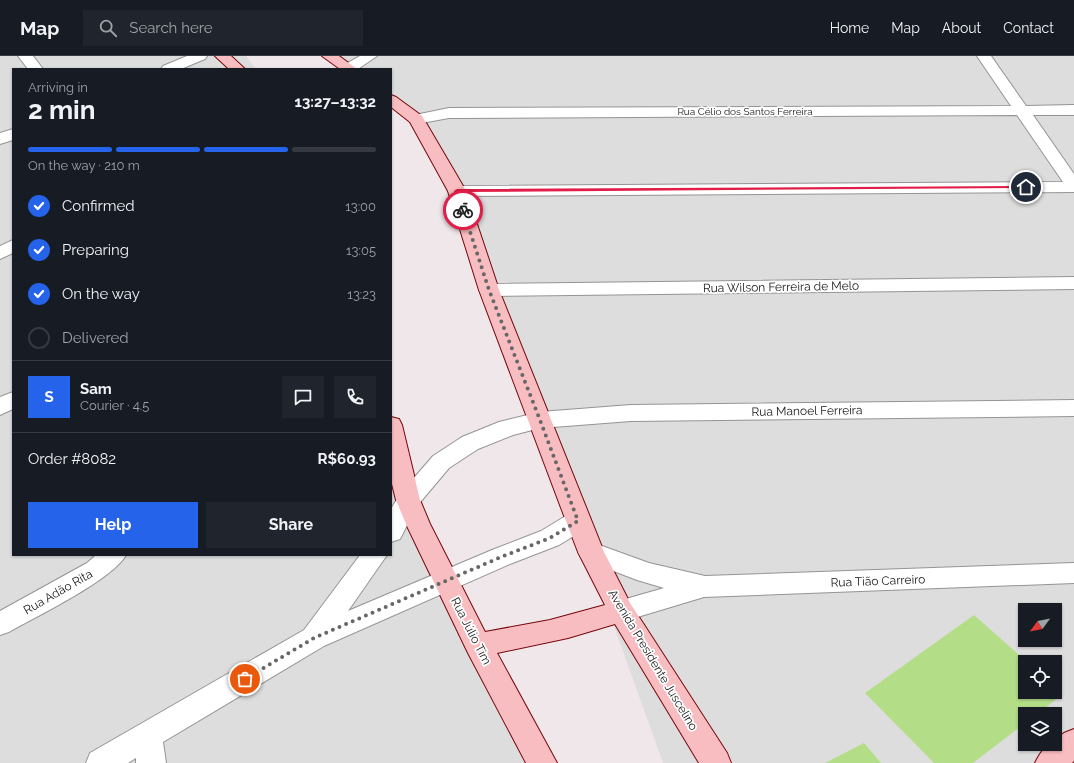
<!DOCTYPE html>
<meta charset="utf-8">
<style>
:root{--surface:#171b24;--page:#20242c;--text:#f1f3f6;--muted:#9ea1a6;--line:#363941;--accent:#2563eb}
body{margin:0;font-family:Raleway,sans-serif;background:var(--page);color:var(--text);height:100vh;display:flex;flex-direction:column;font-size:15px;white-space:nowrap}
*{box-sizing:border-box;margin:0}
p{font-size:13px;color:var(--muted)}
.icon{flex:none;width:22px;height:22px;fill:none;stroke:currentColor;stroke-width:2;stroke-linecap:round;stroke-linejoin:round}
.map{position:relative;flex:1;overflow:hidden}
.panel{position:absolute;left:12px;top:12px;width:380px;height:488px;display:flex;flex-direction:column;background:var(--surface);border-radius:0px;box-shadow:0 1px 3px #0004}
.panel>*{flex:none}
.needle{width:26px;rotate:238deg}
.controls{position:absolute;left:1018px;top:547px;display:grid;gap:8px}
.controls a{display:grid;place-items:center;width:44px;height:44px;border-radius:0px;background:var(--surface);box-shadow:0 1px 3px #0004;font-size:20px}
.pin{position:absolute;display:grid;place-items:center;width:34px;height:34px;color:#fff;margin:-17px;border:2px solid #fff;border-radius:50%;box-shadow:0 1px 4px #0007}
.courier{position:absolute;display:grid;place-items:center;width:40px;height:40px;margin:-20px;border:3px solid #e11d48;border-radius:50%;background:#fff;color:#222;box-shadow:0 1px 5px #0007}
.overview em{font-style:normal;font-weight:700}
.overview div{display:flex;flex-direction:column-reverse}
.overview{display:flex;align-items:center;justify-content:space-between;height:68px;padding:0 16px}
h1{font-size:26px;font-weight:700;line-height:30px}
.bar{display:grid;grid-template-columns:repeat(4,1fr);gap:6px 4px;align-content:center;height:48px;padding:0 16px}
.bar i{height:5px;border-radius:3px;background:var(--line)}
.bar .selected{background:var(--accent)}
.bar p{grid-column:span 4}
.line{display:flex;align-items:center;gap:10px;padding:0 16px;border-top:1px solid var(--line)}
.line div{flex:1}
.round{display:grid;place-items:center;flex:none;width:42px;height:42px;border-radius:0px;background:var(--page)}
ol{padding:0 16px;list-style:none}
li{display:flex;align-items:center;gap:12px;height:44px}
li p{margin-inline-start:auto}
li .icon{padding:4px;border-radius:50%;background:var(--accent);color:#fff;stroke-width:4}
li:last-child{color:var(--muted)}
li i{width:22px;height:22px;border:2px solid var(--line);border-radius:50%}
.button{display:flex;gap:8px;margin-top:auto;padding:8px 16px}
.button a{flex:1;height:46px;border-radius:0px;background:var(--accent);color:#fff;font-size:16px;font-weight:700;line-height:46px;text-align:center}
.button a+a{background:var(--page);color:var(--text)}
header{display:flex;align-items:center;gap:24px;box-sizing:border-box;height:56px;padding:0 20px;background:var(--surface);border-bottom:1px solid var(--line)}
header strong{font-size:19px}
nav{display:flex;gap:22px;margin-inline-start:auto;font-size:14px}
.search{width:280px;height:36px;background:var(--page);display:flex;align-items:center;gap:10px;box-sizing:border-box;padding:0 14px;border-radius:0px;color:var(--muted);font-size:15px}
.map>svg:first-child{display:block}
.residential{fill:#deddde;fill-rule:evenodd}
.pitch{fill:#b3dd87}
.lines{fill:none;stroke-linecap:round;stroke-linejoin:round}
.street-casing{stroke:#949494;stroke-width:2}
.secondary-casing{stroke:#77070a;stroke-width:2}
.street{fill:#fff;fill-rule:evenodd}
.secondary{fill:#f8bdc1;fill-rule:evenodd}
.route{fill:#e11d48}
.done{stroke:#696667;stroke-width:4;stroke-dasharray:0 7.2}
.labels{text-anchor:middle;stroke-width:3.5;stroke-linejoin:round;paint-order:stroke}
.far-street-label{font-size:10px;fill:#202020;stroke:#fff}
.street-label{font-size:12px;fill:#202020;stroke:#fff}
</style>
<header>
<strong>Map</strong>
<div class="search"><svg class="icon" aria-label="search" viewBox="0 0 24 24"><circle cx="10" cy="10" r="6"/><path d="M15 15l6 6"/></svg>Search here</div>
<nav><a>Home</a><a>Map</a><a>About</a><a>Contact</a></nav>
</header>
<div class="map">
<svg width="1074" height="707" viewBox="0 0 1074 707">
<rect width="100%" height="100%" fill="#f0e7eb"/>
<path class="residential" d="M0,0h246l10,13h-243v486h378v-112l17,57 116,263h-524z
M328,0h746v707h-411l-123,-343 -124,-301 -25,-19v-31h-41zM1025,554h30v30h-30zM1025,606h30v30h-30zM1025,658h30v30h-30z"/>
<path class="pitch" d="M974,559l53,47h-2v30h30v-6l8,8 -26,20h-12v9l-52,40h-39l-69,-70z
M864,687l17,20h-56z"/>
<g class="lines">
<defs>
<path id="street" d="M18,0h15l10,13h-15z
M187,0h20l-2,3 -24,10h-20l2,-3z
M360,0h17l-19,13h-18l2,-3z
M977,0h14l35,50 48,-1v10h-41l41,59v18l-617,4 -6,-1 -3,-4 3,-4 6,-1 606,-4 -46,-67 -568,3 -33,6 -6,-2 -2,-3 2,-3 39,-8 562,-2z
M13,73v11l-13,4v-11z
M13,184v13l-13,6v-13z
M1074,221v12l-585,7 -7,-2 -3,-4 3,-4 7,-2z
M13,336v17l-13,6v-18z
M1074,344v16l-443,5 -91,7 -27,7 -35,14 -29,19 -32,38 -17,33 -9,3v-33l9,-15 33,-38 29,-19 37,-15 41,-10 91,-7z
M578,456l9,2 3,7 -3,7 -28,17 -49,19 -186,82 -161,96 3,21h-30v-5l-8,5h-42l4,-10 214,-123 56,-75h27l-39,56 144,-61 49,-19 28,-17z
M591,486l58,21 56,13 369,-13v20l-370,14 -83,25 -9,-3 -4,-8 4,-8 52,-15 -27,-8 -55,-21 -4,-7 4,-7z
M96,499h30c-14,25 -89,61 -117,77l-9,3v-24l87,-48z"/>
<path id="secondary" d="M215,0h16l14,13h-16z
M322,0h17l18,13h-17z
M391,39l5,2 26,19 44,75 33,99 105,262 26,51 97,150 4,10h-32l-84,-139 -47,14 -71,15 60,110h-31l-58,-110 -62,-129 -10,-24 -5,-20v-63l8,2 3,6 18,75 10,24 55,108 65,-12 55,-15 -27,-53 -12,-31 -87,-231 -31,-99 -38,-69 -19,-15z
M1074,673v32l-2,2h-37c4,-8 10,-19 20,-19v-4l9,-7z"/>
</defs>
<use href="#street" class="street-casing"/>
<use href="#secondary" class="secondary-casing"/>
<use href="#street" class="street"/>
<use href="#secondary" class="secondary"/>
</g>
<path class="route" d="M1026,130l2,2 -568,4 6,18 -3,2 -3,-2 -6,-19 3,-2z"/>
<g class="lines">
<path class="done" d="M245,623l69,-41 187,-81 49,-19 28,-17 -38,-101 -51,-130 -26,-80"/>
</g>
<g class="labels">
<g class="far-street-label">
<text x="745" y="59">Rua Célio dos Santos Ferreira</text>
</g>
<g class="street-label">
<text transform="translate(781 231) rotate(-1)" y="4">Rua Wilson Ferreira de Melo</text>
<text transform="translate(807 355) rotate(-1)" y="4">Rua Manoel Ferreira</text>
<text transform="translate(878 525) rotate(-2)" y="4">Rua Tião Carreiro</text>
<text transform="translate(58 536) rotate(-30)" y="4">Rua Adão Rita</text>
<text transform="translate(471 575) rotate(63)" y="4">Rua Júlio Tim</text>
<text transform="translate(653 604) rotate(59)" y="4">Avenida Presidente Juscelino</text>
</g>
</g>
</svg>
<div class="controls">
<a><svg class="needle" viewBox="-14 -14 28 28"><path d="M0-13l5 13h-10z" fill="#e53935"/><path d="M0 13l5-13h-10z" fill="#9ea1a6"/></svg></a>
<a><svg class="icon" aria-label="locate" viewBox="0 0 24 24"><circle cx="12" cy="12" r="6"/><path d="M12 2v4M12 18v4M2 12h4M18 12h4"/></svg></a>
<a><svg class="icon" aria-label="layers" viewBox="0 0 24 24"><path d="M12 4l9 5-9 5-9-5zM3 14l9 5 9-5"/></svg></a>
</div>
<div class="pin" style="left:245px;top:623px;background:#ea580c"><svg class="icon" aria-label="bag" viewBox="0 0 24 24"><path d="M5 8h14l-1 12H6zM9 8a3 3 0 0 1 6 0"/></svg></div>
<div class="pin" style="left:1026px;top:131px;background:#1f2937"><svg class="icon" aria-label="home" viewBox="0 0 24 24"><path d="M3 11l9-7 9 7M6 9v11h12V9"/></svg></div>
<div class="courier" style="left:463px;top:154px"><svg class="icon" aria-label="bike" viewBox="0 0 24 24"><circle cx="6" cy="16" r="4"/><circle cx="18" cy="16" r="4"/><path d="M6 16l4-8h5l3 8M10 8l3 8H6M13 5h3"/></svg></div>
<section class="panel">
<div class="overview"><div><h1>2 min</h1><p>Arriving in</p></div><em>13:27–13:32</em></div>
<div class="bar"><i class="selected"></i><i class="selected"></i><i class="selected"></i><i></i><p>On the way · 210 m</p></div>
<ol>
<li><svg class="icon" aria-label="check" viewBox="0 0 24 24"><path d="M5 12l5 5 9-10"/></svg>Confirmed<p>13:00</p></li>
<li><svg class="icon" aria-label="check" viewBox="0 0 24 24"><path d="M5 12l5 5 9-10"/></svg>Preparing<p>13:05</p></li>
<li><svg class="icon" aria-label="check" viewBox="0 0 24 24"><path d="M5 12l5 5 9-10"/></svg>On the way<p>13:23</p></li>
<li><i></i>Delivered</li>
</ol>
<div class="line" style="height:72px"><b class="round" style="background:var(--accent);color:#fff">S</b><div><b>Sam</b><p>Courier · 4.5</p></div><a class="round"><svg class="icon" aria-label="chat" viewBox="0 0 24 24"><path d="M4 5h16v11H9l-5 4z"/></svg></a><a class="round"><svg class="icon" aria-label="phone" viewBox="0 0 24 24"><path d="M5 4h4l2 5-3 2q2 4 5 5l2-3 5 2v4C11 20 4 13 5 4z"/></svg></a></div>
<div class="line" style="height:52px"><div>Order #8082</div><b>R$60.93</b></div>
<div class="button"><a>Help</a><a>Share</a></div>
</section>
</div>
